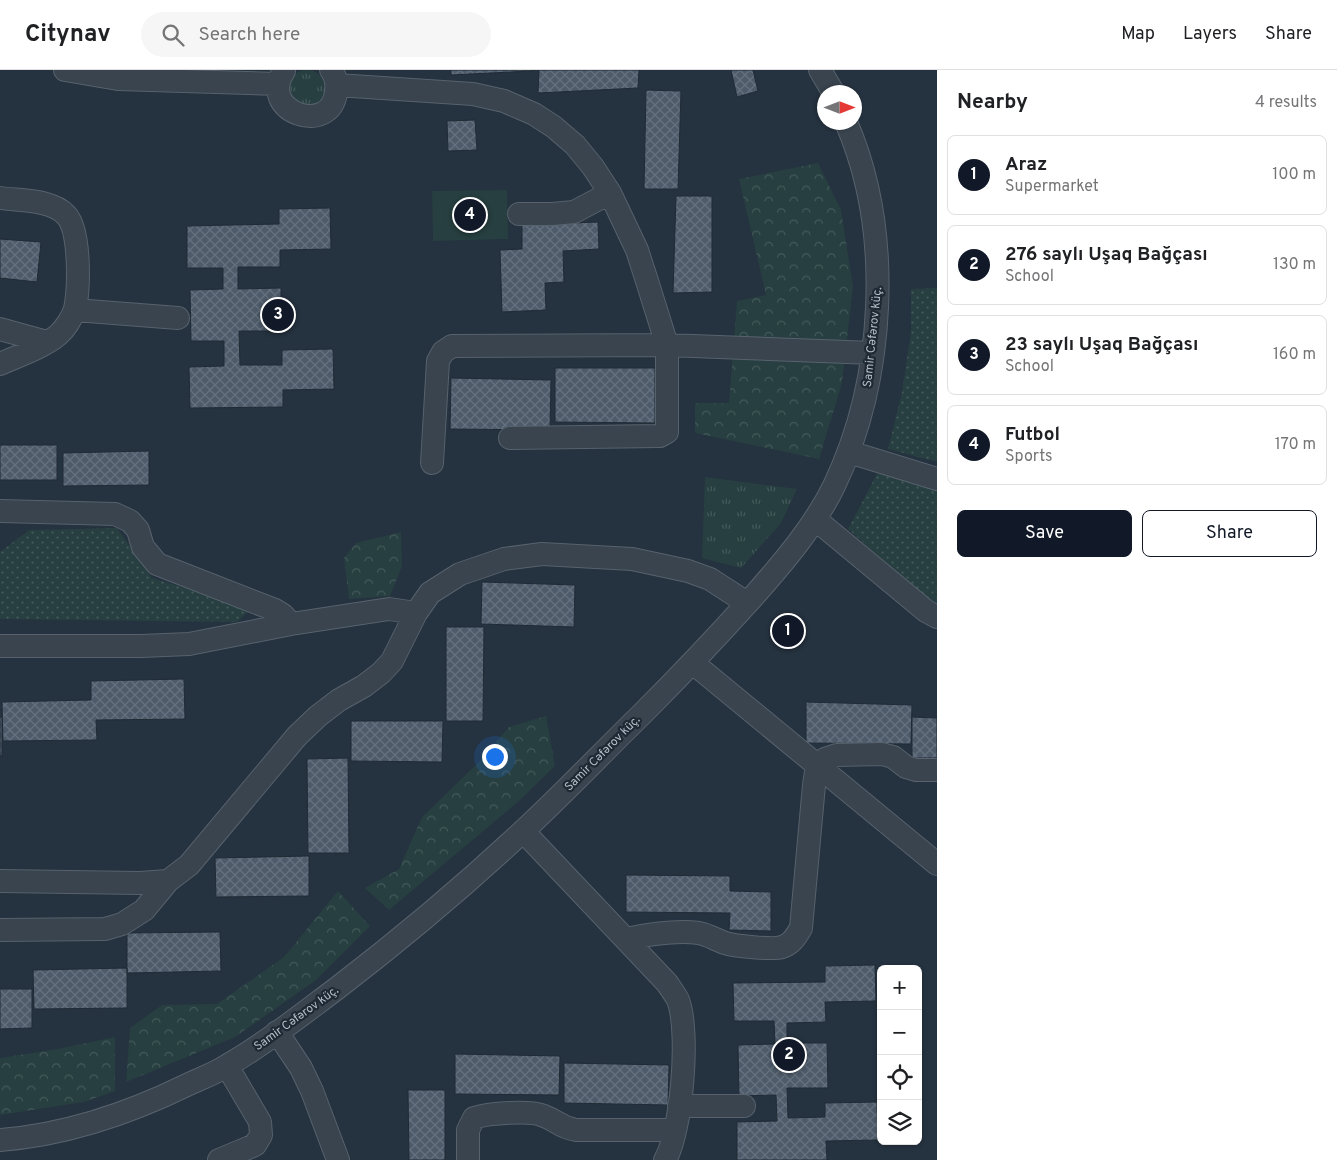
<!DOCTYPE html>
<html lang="en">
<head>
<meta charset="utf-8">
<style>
	:root { --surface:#fff; --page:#f6f6f6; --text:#202124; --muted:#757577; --line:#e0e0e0; --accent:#111827 }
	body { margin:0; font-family:Overpass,sans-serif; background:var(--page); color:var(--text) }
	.controls { position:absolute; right:15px; bottom:15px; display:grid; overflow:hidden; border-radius:8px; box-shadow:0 1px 4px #0004 }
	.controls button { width:45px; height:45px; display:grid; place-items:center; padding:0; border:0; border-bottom:1px solid var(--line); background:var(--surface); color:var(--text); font:25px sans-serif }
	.compass { position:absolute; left:817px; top:15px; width:45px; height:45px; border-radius:50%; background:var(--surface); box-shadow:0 1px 4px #0004; rotate:90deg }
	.you { position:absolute; left:494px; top:686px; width:18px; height:18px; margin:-12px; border:4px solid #fff; border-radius:50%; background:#1a73e8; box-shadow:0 0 0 8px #1a73e833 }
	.badge { display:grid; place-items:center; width:32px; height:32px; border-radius:50%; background:var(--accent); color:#fff; font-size:16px; font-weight:700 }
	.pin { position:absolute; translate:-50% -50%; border:2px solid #fff; box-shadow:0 1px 5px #0006 }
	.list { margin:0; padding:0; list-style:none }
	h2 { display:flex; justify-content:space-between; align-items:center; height:65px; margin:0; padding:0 20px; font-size:21px }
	h2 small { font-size:16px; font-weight:400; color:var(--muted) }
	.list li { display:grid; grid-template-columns:32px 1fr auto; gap:15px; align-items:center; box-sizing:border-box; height:80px; margin:0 10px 10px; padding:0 10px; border:1px solid var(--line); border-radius:8px }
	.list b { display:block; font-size:19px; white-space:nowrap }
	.list p { margin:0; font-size:16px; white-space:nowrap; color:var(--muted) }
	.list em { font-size:16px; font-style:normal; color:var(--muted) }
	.actions { display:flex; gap:10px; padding:15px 20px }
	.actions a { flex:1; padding:11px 0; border:1px solid var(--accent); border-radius:8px; text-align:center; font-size:18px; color:var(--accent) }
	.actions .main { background:var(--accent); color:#fff }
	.icon { flex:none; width:28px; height:28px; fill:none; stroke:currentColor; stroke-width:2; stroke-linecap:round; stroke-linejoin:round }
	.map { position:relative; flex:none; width:937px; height:1090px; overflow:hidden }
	header { display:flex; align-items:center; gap:30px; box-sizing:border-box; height:70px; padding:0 25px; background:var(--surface); border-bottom:1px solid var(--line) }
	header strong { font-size:24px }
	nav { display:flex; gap:28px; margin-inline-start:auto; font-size:18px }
	.search { width:350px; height:45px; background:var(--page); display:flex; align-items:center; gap:12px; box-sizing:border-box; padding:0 18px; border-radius:28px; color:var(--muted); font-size:19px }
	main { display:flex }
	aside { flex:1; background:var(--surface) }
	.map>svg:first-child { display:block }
	.grass { fill:url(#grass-tufts) }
	.forest { fill:url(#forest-crowns) }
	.park { fill:url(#park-dots) }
	.garden { fill:#273f40 }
	.building { fill:url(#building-cross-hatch); stroke:#202b36 }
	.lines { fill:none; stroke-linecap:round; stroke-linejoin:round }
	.minor-casing { stroke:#57626d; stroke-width:24 }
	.minor { stroke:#39444f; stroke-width:22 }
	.labels { text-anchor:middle; stroke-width:4.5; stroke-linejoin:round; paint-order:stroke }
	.street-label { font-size:12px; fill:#b6bfca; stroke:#1e2934 }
</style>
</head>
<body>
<header>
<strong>Citynav</strong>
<div class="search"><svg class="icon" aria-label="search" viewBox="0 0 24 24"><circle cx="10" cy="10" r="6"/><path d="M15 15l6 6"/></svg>Search here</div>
<nav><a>Map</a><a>Layers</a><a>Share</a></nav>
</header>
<main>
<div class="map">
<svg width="937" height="1090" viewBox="0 0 937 1090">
	<defs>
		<pattern id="grass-tufts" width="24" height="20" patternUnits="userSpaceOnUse" patternTransform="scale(1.25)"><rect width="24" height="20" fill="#273f40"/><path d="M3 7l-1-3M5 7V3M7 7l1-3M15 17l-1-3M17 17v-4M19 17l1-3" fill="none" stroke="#44595a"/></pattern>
		<pattern id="forest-crowns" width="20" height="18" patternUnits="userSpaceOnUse" patternTransform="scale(1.25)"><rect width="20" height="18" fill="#273f40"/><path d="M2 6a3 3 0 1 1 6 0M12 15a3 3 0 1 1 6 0" fill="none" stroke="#44595a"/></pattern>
		<pattern id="park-dots" width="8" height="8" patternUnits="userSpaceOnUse" patternTransform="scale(1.25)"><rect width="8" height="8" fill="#273f40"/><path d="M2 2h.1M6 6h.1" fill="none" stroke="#44595a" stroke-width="1.8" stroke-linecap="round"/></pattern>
		<pattern id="building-cross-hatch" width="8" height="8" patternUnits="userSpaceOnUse" patternTransform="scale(1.25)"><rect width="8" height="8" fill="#4e5b6a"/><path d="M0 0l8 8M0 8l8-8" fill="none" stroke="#65717e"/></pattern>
	</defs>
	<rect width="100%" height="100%" fill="#25323f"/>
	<path class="grass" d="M289 18a18 18 0 1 1 36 0a18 18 0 1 1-36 0Z
		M705,407L797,419L781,453L741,498L702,488Z"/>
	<path class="forest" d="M818,93L841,140L853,216L842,313L819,389L695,363V333H729L737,231L766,225L739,109Z
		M401,462L402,496L390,526L349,529L344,488L356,473Z
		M546,646L555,696L520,730L389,840L365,818L399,799L422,747L480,691L509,657Z
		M338,821L370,856L316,910L235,967L126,1012L130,958L162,935L217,934L284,887Z
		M115,967V1021L84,1032L0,1045V988L58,979Z"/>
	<path class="park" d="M937,218V392L888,379L902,322L911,262V219Z
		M878,402L937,420V533L922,525L848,459Z
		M117,458L152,508L252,538L237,552L0,549V482L29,460Z"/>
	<path class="garden" d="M507,120L508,169L433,171L432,121Z"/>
	<path class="building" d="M451,0H531V1L451,5Z
		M539,0H639L638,18L538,23Z
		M731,0H753L758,21L737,27Z
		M646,20L681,21L678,119H644Z
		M475,50L477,80L448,81L447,51Z
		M676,126H712V222L673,223Z
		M330,138L331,179L280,180V197H238V219L281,218V261H239L240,295H282V280L333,279L334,319L283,320V337L190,338L189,297L224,296V271H191L190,220L223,219V198H187V156L279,154V139Z
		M598,152L599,179L563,181L564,212L545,213L546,240L502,242L500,180L522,179V155Z
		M0,169L41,172L37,212L0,208Z
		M555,298H655V353L555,352Z
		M451,308L551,310L550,360L450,359Z
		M0,375H57V410H0Z
		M149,381V415L63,416V383Z
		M482,512L575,515L574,557L481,554Z
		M446,557H484L483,651H446Z
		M184,609L185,649L96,650L97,670L3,671L2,632L91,630V611Z
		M806,632L912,635L911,674L806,673Z
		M0,647H2V686H0Z
		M912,647L937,648V688H912Z
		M351,651H443L442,692L351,691Z
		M348,688L349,783H308L307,689Z
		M309,786V826L216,827L215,788Z
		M626,805L730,806V821L771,822V861L729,860L730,843L626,842Z
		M220,862L221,901L127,903V863Z
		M875,895L876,931L825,932L826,952L787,953V973H827L828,1018H787L788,1048L825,1047V1033L877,1032L878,1070L826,1071L827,1090H737V1052L777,1051L776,1025L739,1026L738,975L775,974L774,951H734L733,913L825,912V896Z
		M127,898V938L34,939L33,900Z
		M0,919H32V958L0,959Z
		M455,984L560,986L559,1025L455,1024Z
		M564,993L669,995L668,1035L564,1033Z
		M408,1020H445V1090H409Z"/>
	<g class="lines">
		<g class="minor-casing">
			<path id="minor" d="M65,0L118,9L278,14
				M820,0L833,22
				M284,1C257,42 331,67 336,22C337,14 336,6 331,0
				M337,15L473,24L504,31L534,44L554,57L575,75L593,97L610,123L637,180L647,211L667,275V362L660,366L510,368
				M0,128C20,131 51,129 66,145C81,161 79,219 75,239C72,248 65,259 58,265C44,277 18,286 0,294
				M519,144H552L574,142L610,123
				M75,240L178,248
				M0,259L47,272
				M849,382L937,409
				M432,393L438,291L443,282L452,276L667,275L873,283
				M0,441L115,444L130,451L138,460L143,477L157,494L275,540L283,545L291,554
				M815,449L926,541L937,547
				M0,576H141L189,574L291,554L389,539L416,543
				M693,593L937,794
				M523,761L667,913C671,919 675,924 678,930C690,961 682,1061 665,1090
				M0,811L140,813L168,811L189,795L297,666L318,646L339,630L364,616L381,603L392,591L416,543L430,523L460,504L504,489L542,484L632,489L688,501L710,509L747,533
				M0,860L105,859L122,854L144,840L168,811
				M626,869C650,864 675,860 699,863C709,865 716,870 725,873C734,876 773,880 782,877C792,874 796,866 801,858L814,715L817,695L825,689L837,685L882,684L893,687L906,697L916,700H937
				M277,962L301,998L312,1021L338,1090
				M679,1036H744
				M0,1070C65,1065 130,1043 189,1014C202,1008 216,1003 228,995C266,973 301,945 336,919C400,870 462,818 521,763C562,725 601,684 641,645C679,607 716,568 752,528C782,494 814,457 834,416C885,309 894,163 846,52
				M219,1090L255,1075L261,1065L260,1052L227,996
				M468,1090V1060L474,1048C488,1043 531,1040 544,1046C558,1051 559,1057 576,1060H674"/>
		</g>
		<use href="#minor" class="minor"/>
	</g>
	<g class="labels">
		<g class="street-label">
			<text transform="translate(872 267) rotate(-84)" y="4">Samir Cəfərov küç.</text>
			<text transform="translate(602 683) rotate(-45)" y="4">Samir Cəfərov küç.</text>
			<text transform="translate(296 948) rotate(-36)" y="4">Samir Cəfərov küç.</text>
		</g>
	</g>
</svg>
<div class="controls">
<button>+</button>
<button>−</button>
<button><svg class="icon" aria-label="locate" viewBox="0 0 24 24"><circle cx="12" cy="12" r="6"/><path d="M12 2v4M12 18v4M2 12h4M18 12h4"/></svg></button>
<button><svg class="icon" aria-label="layers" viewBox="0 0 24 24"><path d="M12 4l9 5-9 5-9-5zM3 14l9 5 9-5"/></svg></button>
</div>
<svg class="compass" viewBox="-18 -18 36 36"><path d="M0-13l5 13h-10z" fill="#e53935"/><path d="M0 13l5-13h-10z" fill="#757577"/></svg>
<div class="you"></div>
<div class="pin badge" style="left:788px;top:561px">1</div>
<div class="pin badge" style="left:789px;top:985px">2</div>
<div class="pin badge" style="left:278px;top:245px">3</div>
<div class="pin badge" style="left:470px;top:145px">4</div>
</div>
<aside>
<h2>Nearby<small>4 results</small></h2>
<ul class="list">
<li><span class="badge">1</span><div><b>Araz</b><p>Supermarket</p></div><em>100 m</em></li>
<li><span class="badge">2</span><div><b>276 saylı Uşaq Bağçası</b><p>School</p></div><em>130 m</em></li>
<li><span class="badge">3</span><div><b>23 saylı Uşaq Bağçası</b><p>School</p></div><em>160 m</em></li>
<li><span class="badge">4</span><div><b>Futbol</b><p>Sports</p></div><em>170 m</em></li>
</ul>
<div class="actions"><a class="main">Save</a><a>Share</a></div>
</aside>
</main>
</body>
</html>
